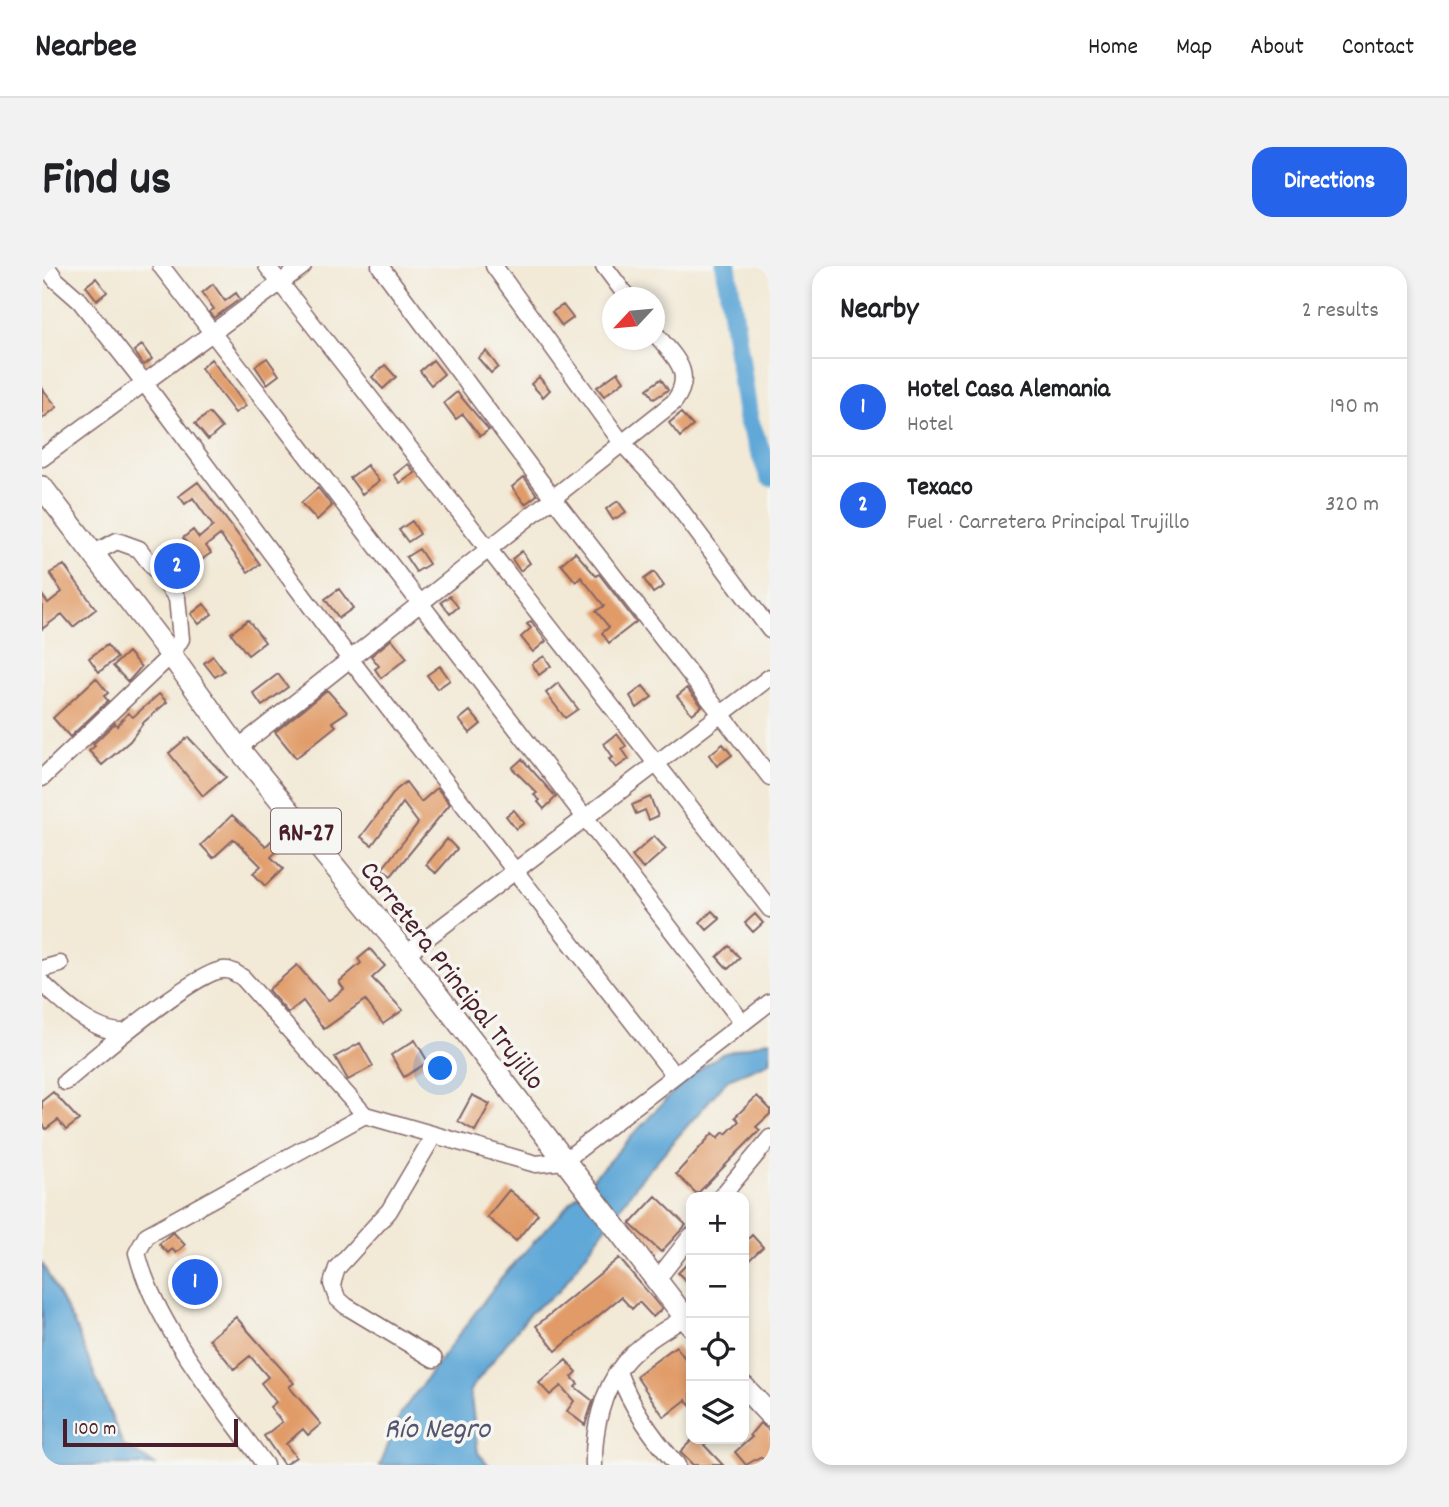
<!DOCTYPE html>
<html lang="en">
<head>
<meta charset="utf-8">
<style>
	:root { --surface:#fff; --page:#f2f2f2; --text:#202124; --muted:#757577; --line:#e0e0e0; --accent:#2563eb }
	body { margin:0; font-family:Dekko,sans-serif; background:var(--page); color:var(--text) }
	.controls { position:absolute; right:21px; bottom:21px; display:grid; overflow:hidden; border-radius:14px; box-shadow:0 4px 10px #0003 }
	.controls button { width:63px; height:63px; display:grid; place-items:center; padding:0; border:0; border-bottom:2px solid var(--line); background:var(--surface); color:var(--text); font:35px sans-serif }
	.compass { position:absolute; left:560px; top:21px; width:63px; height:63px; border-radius:50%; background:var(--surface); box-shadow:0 4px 10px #0003; rotate:244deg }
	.scale { position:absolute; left:21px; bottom:18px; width:175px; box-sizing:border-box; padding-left:7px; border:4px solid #4a1f2b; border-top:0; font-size:19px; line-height:24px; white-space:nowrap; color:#4a1f2b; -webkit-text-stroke:5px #f6f6f2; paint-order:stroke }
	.you { position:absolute; left:399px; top:803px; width:24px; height:24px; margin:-18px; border:5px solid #fff; border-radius:50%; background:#1a73e8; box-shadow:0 0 0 10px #1a73e833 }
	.badge { display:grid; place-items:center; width:46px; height:46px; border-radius:50%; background:var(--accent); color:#fff; font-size:23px; font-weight:700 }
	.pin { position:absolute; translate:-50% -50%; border:4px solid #fff; box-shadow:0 2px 7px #0006 }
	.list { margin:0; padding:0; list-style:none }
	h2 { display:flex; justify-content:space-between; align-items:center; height:91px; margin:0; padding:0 28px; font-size:30px }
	h2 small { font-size:23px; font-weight:400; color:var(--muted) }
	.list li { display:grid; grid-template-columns:46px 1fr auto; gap:21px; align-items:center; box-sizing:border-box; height:98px; padding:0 28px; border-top:2px solid var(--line) }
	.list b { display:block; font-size:26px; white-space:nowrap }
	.list p { margin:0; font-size:23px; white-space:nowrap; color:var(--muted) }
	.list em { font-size:23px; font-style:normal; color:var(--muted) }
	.icon { flex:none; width:38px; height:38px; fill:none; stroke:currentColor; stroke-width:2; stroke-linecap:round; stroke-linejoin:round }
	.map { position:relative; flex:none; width:728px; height:1199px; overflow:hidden; border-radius:21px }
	header { display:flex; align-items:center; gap:42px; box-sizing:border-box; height:98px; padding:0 35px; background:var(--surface); border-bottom:2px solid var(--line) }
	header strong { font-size:33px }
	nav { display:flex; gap:38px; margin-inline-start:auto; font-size:24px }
	.intro { display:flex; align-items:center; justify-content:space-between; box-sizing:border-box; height:168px; padding:0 42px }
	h1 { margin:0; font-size:49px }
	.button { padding:18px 32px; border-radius:21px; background:var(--accent); color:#fff; font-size:24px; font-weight:700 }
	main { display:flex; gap:42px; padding:0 42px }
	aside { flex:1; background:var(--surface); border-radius:21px; box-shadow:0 4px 10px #0003 }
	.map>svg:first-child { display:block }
	.water { fill:#60a8d7; stroke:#556481; stroke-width:2 }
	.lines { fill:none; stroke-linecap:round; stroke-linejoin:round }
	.river { stroke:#60a8d7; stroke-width:21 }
	.building { fill:#e19b67 }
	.minor-casing { stroke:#856667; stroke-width:19 }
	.major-casing { stroke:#856667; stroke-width:24 }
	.minor { stroke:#fff; stroke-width:16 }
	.major { stroke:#fff; stroke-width:21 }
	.labels { text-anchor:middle; stroke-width:7; stroke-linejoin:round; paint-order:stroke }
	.shield { fill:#f6f6f2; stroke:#7e6067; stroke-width:2 }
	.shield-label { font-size:26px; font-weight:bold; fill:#4a1f2b }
	.street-label { font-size:28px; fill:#4a1f2b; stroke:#f6f6f2 }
	.water-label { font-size:30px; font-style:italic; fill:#535670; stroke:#f6f6f2 }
</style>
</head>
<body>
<header>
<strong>Nearbee</strong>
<nav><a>Home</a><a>Map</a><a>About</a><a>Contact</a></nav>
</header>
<div class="intro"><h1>Find us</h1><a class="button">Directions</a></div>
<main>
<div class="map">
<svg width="728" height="1199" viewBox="0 0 728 1199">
	<rect width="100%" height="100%" fill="#f6f6f2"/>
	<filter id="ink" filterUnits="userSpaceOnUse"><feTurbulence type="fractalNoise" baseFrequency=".0143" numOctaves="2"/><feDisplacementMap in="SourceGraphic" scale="14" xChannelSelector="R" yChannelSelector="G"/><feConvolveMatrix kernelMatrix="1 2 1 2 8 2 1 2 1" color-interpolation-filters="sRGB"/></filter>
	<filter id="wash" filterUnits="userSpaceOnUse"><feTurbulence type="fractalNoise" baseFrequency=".00686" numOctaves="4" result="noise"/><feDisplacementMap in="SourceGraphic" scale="28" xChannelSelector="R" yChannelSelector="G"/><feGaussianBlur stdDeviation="1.57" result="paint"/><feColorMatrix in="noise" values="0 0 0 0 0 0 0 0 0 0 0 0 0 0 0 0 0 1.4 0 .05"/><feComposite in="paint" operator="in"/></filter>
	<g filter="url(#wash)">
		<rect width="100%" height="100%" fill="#f2e9d6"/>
		<path class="water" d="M728,774V796L686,813L598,914L517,1025L488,1047L428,1124L436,1187L447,1199H338L359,1147L459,1012L515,951L643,813L680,788Z
			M0,997L33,1060L81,1179L113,1199H0Z"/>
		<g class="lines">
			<path class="river" d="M684,0L706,153L728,210"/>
		</g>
		<g id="blocks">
			<path class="building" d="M54,12L65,26L55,34L44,20Z
				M171,18L183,35L194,27L198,33L172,52L167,46L172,43L160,27Z
				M521,39L531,52L520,60L510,46Z
				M100,79L110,93L102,99L92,85Z
				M444,85L456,101L449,107L436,92Z
				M225,92L237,109L225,118L213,100Z
				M169,93L204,140L193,147L159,102Z
				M391,94L402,108L389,119L378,105Z
				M343,99L354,111L341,123L330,111Z
				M576,106L582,115L562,130L555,121Z
				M497,111L508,124L501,131L489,118Z
				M619,113L626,124L612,133L605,123Z
				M0,122L15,141L0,153Z
				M415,126L447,164L438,170L421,148L414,153L402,137Z
				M167,147L180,162L166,174L153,158Z
				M639,147L651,160L638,171L627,157Z
				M366,198L373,207L358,217L352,209Z
				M325,199L337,215L320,228L308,212Z
				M482,211L495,229L483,238L470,221Z
				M156,216L218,298L206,306L178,269L164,280L169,287L133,312L121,297L145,277L141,272L151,264L157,272L171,260L151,232L143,238L137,230Z
				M276,222L290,240L275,254L259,237Z
				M576,235L584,246L571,254L564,243Z
				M370,255L378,268L366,276L357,264Z
				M377,283L387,298L374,306L364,291Z
				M480,285L488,297L478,305L470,293Z
				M533,286L554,310L557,308L594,356L567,377L560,367L567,361L554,345L562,340L539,311L534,316L519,298Z
				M22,299L54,343L31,361L20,348L0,363V329L6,337L20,326L8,307Z
				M612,306L622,320L611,327L602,313Z
				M297,323L311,342L297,352L283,333Z
				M408,330L416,341L408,348L399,336Z
				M162,338L170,348L157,358L149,348Z
				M206,354L223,376L206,389L189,367Z
				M489,355L504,375L491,386L479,371L489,362L485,358Z
				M350,373L365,392L339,412L333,403L337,400L329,390Z
				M65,379L75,392L57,406L47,392Z
				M86,386L99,401L86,416L71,400Z
				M171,390L182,405L173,411L162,397Z
				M502,390L509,400L497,409L490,398Z
				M398,400L408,414L395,423L385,409Z
				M236,408L246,421L220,440L211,427Z
				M54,412L66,427L62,430L66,435L28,471L11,452Z
				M516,417L536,443L523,452L504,427Z
				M601,420L610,431L595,442L588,430Z
				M645,422L660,440L650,448L635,430Z
				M285,424L305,446L290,456L294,460L254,492L233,466Z
				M117,428L125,436L102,456L88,475L60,499L47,485L53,480L51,478L73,457L75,460L86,447L91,451Z
				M428,445L439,458L428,467L417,454Z
				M575,468L584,480L580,483L587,493L574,502L567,493L571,491L562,478Z
				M146,471L184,511L161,530L127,487Z
				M681,478L690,489L675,500L667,489Z
				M480,493L514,531L502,543L496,536L498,534L492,529L495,527L470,502Z
				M364,516L379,536L395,522L408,538L349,610L340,603L376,557L361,537L330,579L319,571L354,524Z
				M608,531L616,550L607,554L603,544L594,548L590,539Z
				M472,544L482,557L474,563L464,550Z
				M190,549L224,580L232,572L240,580L229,591L241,603L223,620L211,607L219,600L192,573L171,592L159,579Z
				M612,570L624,583L601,603L590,590Z
				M405,573L415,583L394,607L384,599Z
				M670,645L678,653L665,664L658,656Z
				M713,648L721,657L711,666L703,657Z
				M687,680L698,692L686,703L675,691Z
				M328,683L343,700L330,712L361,744L341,758L323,734L282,763L261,735L246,747L226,724L255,699L286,735L302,723L297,716L319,697L316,693Z
				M373,774L386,796L362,811L349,789Z
				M318,777L331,800L306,814L293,791Z
				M11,826L37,854L24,864L16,854L4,863L0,857V835Z
				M430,829L448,838L433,865L416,855Z
				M715,830L728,843V848L714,861L718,864L655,928L634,908L671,867L676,872L682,866L684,868L697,855L693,851Z
				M467,924L496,948L474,975L445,951Z
				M614,930L644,959L619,986L588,958Z
				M131,966L143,979L134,987L130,983L126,987L117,978Z
				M710,969L721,981L702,999V977Z
				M577,992L620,1043L611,1051L597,1036L590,1043L579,1031L514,1085L494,1060Z
				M649,994V1020L636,1007Z
				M194,1051L252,1117L247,1121L279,1158L266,1169L261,1163L244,1178L254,1191L242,1199L222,1170L240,1156L228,1141L234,1136L219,1117L226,1111L208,1090L192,1103L167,1073Z
				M634,1080L649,1101V1141L644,1134L622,1151L594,1110Z
				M524,1094L535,1106L530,1111L536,1118L533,1121L551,1135L543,1159L525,1145L532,1135L519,1120L508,1129L497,1117Z
				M718,1157L728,1165V1199L718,1191L704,1199L693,1186L710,1171L708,1169Z
				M651,1173H668L662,1179L681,1199H651L638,1186Z"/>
		</g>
	</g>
	<g filter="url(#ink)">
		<use href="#blocks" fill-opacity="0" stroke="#856667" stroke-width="2"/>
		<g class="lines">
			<g class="minor-casing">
				<path id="minor" d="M4,0L14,14L38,35L101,115L308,393L632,809
					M119,0L701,757
					M225,0L728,643
					M338,0L511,232L728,511
					M452,0L580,177L627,228L728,364
					M562,0L586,32
					M0,192L261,0
					M196,482L632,136C654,106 631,90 612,66
					M0,512L129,389L139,373L135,332L97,283L75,275L52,287
					M364,688L728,411
					M0,703L18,698
					M0,717C21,737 53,768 84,766
					M23,816C49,794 154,705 181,704C189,703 195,708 201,712L323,849
					M679,931L728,872
					M614,1015L649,970
					M392,1093L304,1040L295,1032L290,1018L295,1002L347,945L392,869
					M576,1106C589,1140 611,1172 635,1199
					M223,1199C180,1139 113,1059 95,987L105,969L323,849L494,898L522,895L728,736
					M552,1199C551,1165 560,1124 582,1097C597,1078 623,1064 643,1051"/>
			</g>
			<g class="major-casing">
				<path id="major" d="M0,221L129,389L196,482L364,688L649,1059
					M702,1121L728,1149"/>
			</g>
			<use href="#minor" class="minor"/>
			<use href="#major" class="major"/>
		</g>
	</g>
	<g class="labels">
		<rect class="shield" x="229" y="542.5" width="70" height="45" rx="5"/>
		<g class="shield-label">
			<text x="264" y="574">RN-27</text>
		</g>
		<g class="street-label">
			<text transform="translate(412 708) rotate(52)" y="10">Carretera Principal Trujillo</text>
		</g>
		<g class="water-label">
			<text x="395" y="1171">Río Negro</text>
		</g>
	</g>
</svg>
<div class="controls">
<button>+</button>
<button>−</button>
<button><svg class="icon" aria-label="locate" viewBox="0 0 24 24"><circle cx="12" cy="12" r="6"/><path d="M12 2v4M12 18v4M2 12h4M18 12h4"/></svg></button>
<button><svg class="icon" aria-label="layers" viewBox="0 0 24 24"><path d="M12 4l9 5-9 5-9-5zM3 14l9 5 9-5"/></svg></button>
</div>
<svg class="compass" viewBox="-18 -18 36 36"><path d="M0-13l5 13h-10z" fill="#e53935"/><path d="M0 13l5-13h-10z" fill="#757577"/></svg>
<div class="scale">100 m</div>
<div class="you"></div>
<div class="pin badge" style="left:153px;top:1016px">1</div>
<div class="pin badge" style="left:135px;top:300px">2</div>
</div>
<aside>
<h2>Nearby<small>2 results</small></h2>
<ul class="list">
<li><span class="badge">1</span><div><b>Hotel Casa Alemania</b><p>Hotel</p></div><em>190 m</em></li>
<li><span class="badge">2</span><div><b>Texaco</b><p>Fuel · Carretera Principal Trujillo</p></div><em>320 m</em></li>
</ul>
</aside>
</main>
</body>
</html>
